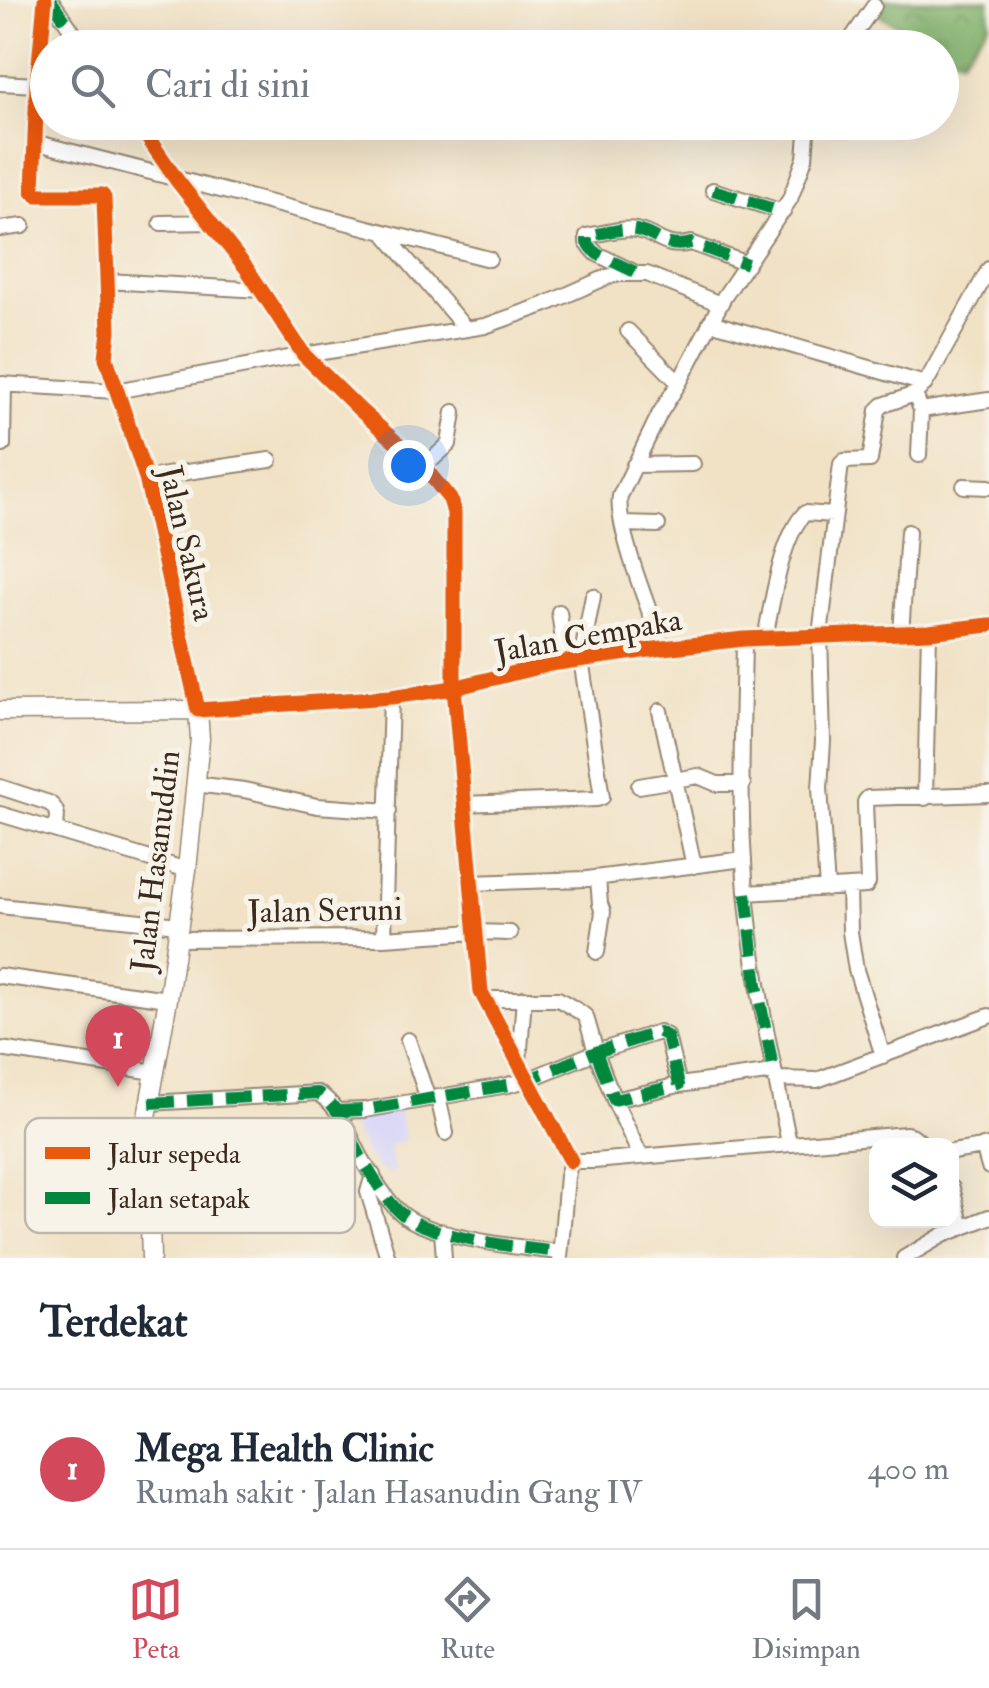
<!DOCTYPE html>
<html lang="id">
<head>
<meta charset="utf-8">
<style>
	:root { --surface:#fff; --page:#f2f2f3; --text:#1f2937; --muted:#747a83; --line:#e0e1e3; --accent:#d1495b }
	body { margin:0; font-family:"IM FELL Double Pica",serif; background:var(--page); color:var(--text) }
	.controls { position:absolute; right:30px; bottom:30px; display:grid; overflow:hidden; border-radius:20px; box-shadow:0 10px 40px #0002 }
	.controls button { width:90px; height:90px; display:grid; place-items:center; padding:0; border:0; border-bottom:2px solid var(--line); background:var(--surface); color:var(--text); font:50px sans-serif }
	.you { position:absolute; left:408px; top:465px; width:35px; height:35px; margin:-25px; border:8px solid #fff; border-radius:50%; background:#1a73e8; box-shadow:0 0 0 15px #1a73e833 }
	.badge { display:grid; place-items:center; width:65px; height:65px; border-radius:50%; background:var(--accent); color:#fff; font-size:32px; font-weight:700 }
	.pin { position:absolute; translate:-50% -82px; filter:drop-shadow(0 2px 5px #0008) }
	.pin::after { content:''; position:absolute; top:52px; width:35px; height:30px; background:inherit; clip-path:polygon(0 0,100% 0,50% 100%) }
	.list { margin:0; padding:0; list-style:none }
	h2 { display:flex; justify-content:space-between; align-items:center; height:130px; margin:0; padding:0 40px; font-size:42px }
	h2 small { font-size:32px; font-weight:400; color:var(--muted) }
	.list li { display:grid; grid-template-columns:65px 1fr auto; gap:30px; align-items:center; box-sizing:border-box; height:160px; padding:0 40px; border-top:2px solid var(--line) }
	.list b { display:block; font-size:38px; white-space:nowrap }
	.list p { margin:0; font-size:32px; white-space:nowrap; color:var(--muted) }
	.list em { font-size:32px; font-style:normal; color:var(--muted) }
	.icon { flex:none; width:55px; height:55px; fill:none; stroke:currentColor; stroke-width:2; stroke-linecap:round; stroke-linejoin:round }
	.map { position:relative; flex:none; width:989px; height:1258px; overflow:hidden }
	.search { position:absolute; background:var(--surface); box-shadow:0 10px 40px #0002; left:30px; right:30px; top:30px; height:110px; display:flex; align-items:center; gap:25px; box-sizing:border-box; padding:0 35px; border-radius:55px; color:var(--muted); font-size:38px }
	.sheet { height:290px; background:var(--surface) }
	nav { display:flex; justify-content:space-around; align-items:center; box-sizing:border-box; height:140px; border-top:2px solid var(--line); background:var(--surface); font-size:28px; color:var(--muted) }
	nav a { display:grid; justify-items:center; gap:5px }
	nav .on { color:var(--accent) }
	.map>svg:first-child { display:block }
	.built { fill:#d8d7f8 }
	.forest { fill:url(#forest-crowns); stroke:#5c6c44; stroke-width:2.5 }
	.lines { fill:none; stroke-linecap:round; stroke-linejoin:round }
	.minor-casing { stroke:#968672; stroke-width:18 }
	.major-casing { stroke:#968672; stroke-width:21 }
	.minor { stroke:#fff; stroke-width:14 }
	.major { stroke:#fff; stroke-width:18 }
	.quiet { stroke:#00873e; stroke-width:12; stroke-dasharray:25 12; stroke-linecap:butt }
	.cycleway-casing { stroke:#f7f3e8; stroke-width:21 }
	.cycleway { stroke:#e8590c; stroke-width:15 }
	.labels { text-anchor:middle; stroke-width:10; stroke-linejoin:round; paint-order:stroke }
	.street-label { font-size:32px; fill:#3b2a1e; stroke:#f7f3e8 }
	.key { fill:#f7f3e8; stroke:#bfb7ab; stroke-width:2.5 }
	.key-label { font-size:28px; fill:#3b2a1e }
</style>
</head>
<body>
<div class="map">
<svg width="989" height="1258" viewBox="0 0 989 1258">
	<defs>
		<pattern id="forest-crowns" width="20" height="18" patternUnits="userSpaceOnUse" patternTransform="scale(2.5)"><rect width="20" height="18" fill="#7eaf69"/><path d="M2 6a3 3 0 1 1 6 0M12 15a3 3 0 1 1 6 0" fill="none" stroke="#688f56"/></pattern>
	</defs>
	<rect width="100%" height="100%" fill="#f7f3e8"/>
	<filter id="ink" filterUnits="userSpaceOnUse"><feTurbulence type="fractalNoise" baseFrequency=".01" numOctaves="2"/><feDisplacementMap in="SourceGraphic" scale="20" xChannelSelector="R" yChannelSelector="G"/><feConvolveMatrix kernelMatrix="1 2 1 2 8 2 1 2 1" color-interpolation-filters="sRGB"/></filter>
	<filter id="wash" filterUnits="userSpaceOnUse"><feTurbulence type="fractalNoise" baseFrequency=".0048" numOctaves="4" result="noise"/><feDisplacementMap in="SourceGraphic" scale="40" xChannelSelector="R" yChannelSelector="G"/><feGaussianBlur stdDeviation="2.25" result="paint"/><feColorMatrix in="noise" values="0 0 0 0 0 0 0 0 0 0 0 0 0 0 0 0 0 1.4 0 .05"/><feComposite in="paint" operator="in"/></filter>
	<g filter="url(#wash)">
		<rect width="100%" height="100%" fill="#f1e2c6"/>
		<path class="built" d="M397,1106L405,1141L388,1146L395,1173L385,1172L379,1170L366,1153L345,1114Z"/>
		<path class="forest" d="M879,0H989V23L961,60L874,12Z"/>
	</g>
	<g filter="url(#ink)">
		<g class="lines">
			<g class="minor-casing">
				<path id="minor" d="M45,0L37,85L33,191L37,195H102L104,198L109,331L106,358L146,478L198,710L391,697L454,688L550,664L663,648L744,639L929,632L989,625
					M51,0L84,48
					M845,48L874,6
					M0,83L37,85
					M137,122L176,179L247,269L304,355L360,410L424,467L450,499L454,513V688L481,992L571,1161
					M34,142L489,259
					M713,190L783,212
					M161,223L211,222
					M0,229L23,226
					M385,234L465,328
					M634,272L597,254L587,243V236C600,234 625,227 636,230C658,234 663,250 691,243L747,264
					M107,281L261,290
					M710,322L925,384
					M628,331L679,383
					M0,384L116,391L304,355L485,326L544,305L607,277L619,274H647L720,304
					M920,389L928,379L989,269
					M3,445L4,384
					M919,455L921,410
					M634,465L693,464
					M424,467L449,444L454,412
					M146,478L270,460
					M964,486L989,487
					M623,524L658,525
					M559,612L566,662
					M901,634L908,532
					M765,638C772,605 781,537 805,513L834,515
					M744,639C743,713 739,788 744,862C749,957 770,1050 789,1143
					M663,648C651,615 615,526 620,496L660,413L679,383L724,297L790,199L805,158L808,122
					M660,711L694,866
					M195,784L244,790L317,806L389,811
					M639,786L698,776L717,784H743
					M0,787L49,803C60,811 57,819 55,830
					M925,798L929,632
					M463,804L597,799L602,797L581,659L593,596
					M0,814L187,870
					M471,883L587,879L744,859
					M849,888L850,932L856,970L883,1056
					M827,889L820,788L823,741L820,635L841,464L844,461L870,460L878,410L883,405L915,394L921,410L989,400
					M746,893L866,886L868,883L865,802L868,798L989,794
					M0,906L178,925
					M384,938L391,697
					M176,939L384,938L475,932L510,933
					M597,952L603,912L600,904L598,878
					M0,976L168,999
					M408,1040L428,1099
					M0,1049L155,1072
					M519,1062L524,998
					M776,1079L817,1080L989,1016
					M679,1085L774,1072
					M438,1097L446,1133
					M614,1100L641,1157
					M150,1103L318,1093C340,1106 349,1135 361,1157C370,1173 387,1202 402,1214C431,1238 521,1248 560,1252
					M337,1111L365,1110L508,1085L527,1080L596,1052L659,1032L667,1036L679,1085L614,1100L596,1052L586,1017L580,1012L558,999H483
					M983,1146L989,1167
					M952,1152L989,1146
					M571,1161H594L906,1134L913,1136L925,1146
					M373,1175L368,1192L388,1258
					M952,1188L962,1228
					M442,1231L444,1258
					M560,1258L567,1176L571,1161
					M904,1258L943,1235L989,1217"/>
			</g>
			<g class="major-casing">
				<path id="major" d="M0,711L198,710L200,739L187,870L168,999L147,1117L151,1258"/>
			</g>
			<use href="#minor" class="minor"/>
			<use href="#major" class="major"/>
			<path class="quiet" d="M51,0L84,48
				M713,190L783,212
				M635,272L597,254L587,243V236C600,234 625,227 636,230C658,234 663,250 691,243L747,264
				M746,893L757,985L774,1072
				M150,1103L318,1093C340,1106 349,1135 361,1157C370,1173 387,1202 402,1214C431,1238 521,1248 560,1252
				M337,1111L365,1110L508,1085L527,1080L596,1052L659,1032L667,1036L679,1085L614,1100L596,1052"/>
			<g class="cycleway-casing">
				<path id="cycleway" d="M45,0L37,85L33,191L37,195H102L104,198L109,331L106,358L146,478L198,710L391,697L454,688L550,664L663,648L744,639L929,632L989,625
					M137,122L176,179L247,269L304,355L360,410L424,467L450,499L454,513V688L481,992L571,1161"/>
			</g>
			<use href="#cycleway" class="cycleway"/>
		</g>
	</g>
	<g class="labels">
		<g class="street-label">
			<text transform="translate(188 543) rotate(77)" y="11">Jalan Sakura</text>
			<text transform="translate(588 635) rotate(-10)" y="11">Jalan Cempaka</text>
			<text transform="translate(155 861) rotate(-83)" y="11">Jalan Hasanuddin</text>
			<text transform="translate(325 910) rotate(-1)" y="11">Jalan Seruni</text>
		</g>
	</g>
	<rect x="25" y="1118" width="330" height="115" rx="15" class="key"/>
	<rect x="45" y="1147" width="45" height="12" fill="#e8590c"/>
	<rect x="45" y="1192" width="45" height="12" fill="#00873e"/>
	<g class="key-label">
		<text x="108" y="1163">Jalur sepeda</text>
		<text x="108" y="1208">Jalan setapak</text>
	</g>
</svg>
<div class="controls">
<button><svg class="icon" aria-label="layers" viewBox="0 0 24 24"><path d="M12 4l9 5-9 5-9-5zM3 14l9 5 9-5"/></svg></button>
</div>
<div class="you"></div>
<div class="pin badge" style="left:118px;top:1087px">1</div>
<div class="search"><svg class="icon" aria-label="search" viewBox="0 0 24 24"><circle cx="10" cy="10" r="6"/><path d="M15 15l6 6"/></svg>Cari di sini</div>
</div>
<section class="sheet">
<h2>Terdekat<small></small></h2>
<ul class="list">
<li><span class="badge">1</span><div><b>Mega Health Clinic</b><p>Rumah sakit · Jalan Hasanudin Gang IV</p></div><em>400 m</em></li>
</ul>
</section>
<nav>
<a class="on"><svg class="icon" aria-label="map" viewBox="0 0 24 24"><path d="M3 6l6-2 6 2 6-2v14l-6 2-6-2-6 2zM9 4v14M15 6v14"/></svg>Peta</a>
<a><svg class="icon" aria-label="directions" viewBox="0 0 24 24"><path d="M12 3l9 9-9 9-9-9zM9 14v-3h6M13 9l2 2-2 2"/></svg>Rute</a>
<a><svg class="icon" aria-label="saved" viewBox="0 0 24 24"><path d="M7 4h10v16l-5-4-5 4z"/></svg>Disimpan</a>
</nav>
</body>
</html>
